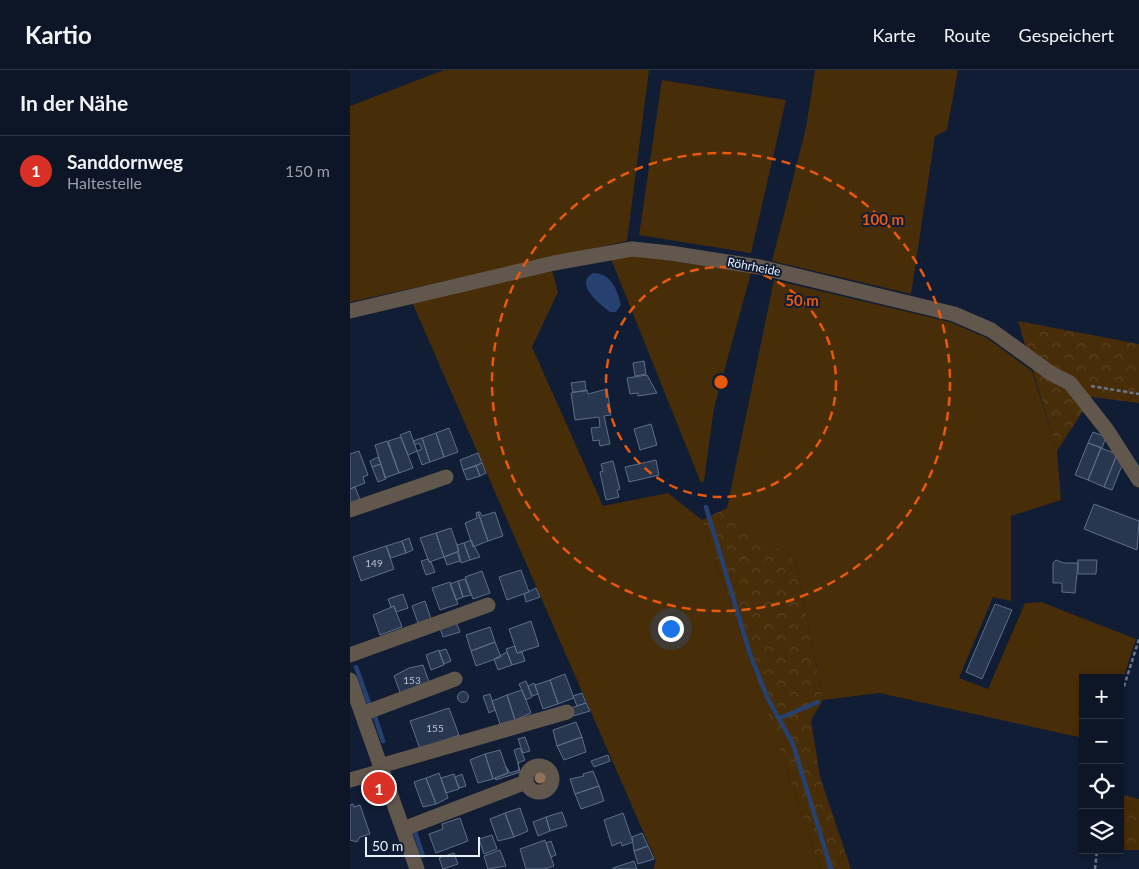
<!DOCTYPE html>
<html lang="de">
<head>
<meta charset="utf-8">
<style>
	:root { --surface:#0c1627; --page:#1a2333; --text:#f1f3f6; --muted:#9a9fa7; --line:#2c3544; --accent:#d93025 }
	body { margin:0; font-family:Lato,sans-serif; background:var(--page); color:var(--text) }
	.controls { position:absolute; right:15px; bottom:15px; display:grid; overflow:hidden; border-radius:0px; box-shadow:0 2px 8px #0003 }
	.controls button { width:45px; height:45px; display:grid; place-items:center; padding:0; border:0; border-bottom:1px solid var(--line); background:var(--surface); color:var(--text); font:25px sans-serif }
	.scale { position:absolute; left:15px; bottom:12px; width:115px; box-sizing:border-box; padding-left:5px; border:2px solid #e8f0fd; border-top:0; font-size:14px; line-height:18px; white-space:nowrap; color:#e8f0fd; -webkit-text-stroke:4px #101d34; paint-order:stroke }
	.you { position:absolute; left:320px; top:558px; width:18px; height:18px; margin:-12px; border:4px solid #fff; border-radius:50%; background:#1a73e8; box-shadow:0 0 0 8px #1a73e833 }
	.badge { display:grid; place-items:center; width:32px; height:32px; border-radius:50%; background:var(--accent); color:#fff; font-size:16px; font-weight:700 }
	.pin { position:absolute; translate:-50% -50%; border:2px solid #fff; box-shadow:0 1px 5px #0006 }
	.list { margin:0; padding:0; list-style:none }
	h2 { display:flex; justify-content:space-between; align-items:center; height:65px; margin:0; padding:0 20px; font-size:21px }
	h2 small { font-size:16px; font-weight:400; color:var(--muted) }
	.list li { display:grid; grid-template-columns:32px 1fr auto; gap:15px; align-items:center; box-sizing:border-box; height:70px; padding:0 20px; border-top:1px solid var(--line) }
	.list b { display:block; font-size:19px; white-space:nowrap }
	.list p { margin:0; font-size:16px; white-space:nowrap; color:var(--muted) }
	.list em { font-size:16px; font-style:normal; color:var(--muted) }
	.icon { flex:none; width:28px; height:28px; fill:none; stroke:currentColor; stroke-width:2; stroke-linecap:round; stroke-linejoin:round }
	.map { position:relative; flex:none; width:789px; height:799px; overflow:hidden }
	header { display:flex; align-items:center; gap:30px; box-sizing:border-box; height:70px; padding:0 25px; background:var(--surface); border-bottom:1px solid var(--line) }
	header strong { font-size:24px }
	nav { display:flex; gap:28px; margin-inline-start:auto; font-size:18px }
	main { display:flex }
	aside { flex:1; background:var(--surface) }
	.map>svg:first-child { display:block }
	.green { fill:#482d09 }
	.forest { fill:url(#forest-crowns) }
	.water { fill:#26416f }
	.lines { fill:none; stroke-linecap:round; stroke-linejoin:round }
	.stream { stroke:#26416f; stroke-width:4.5 }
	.building { fill:#28374f; stroke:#5d6e8a }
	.path { stroke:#6b7688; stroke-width:2.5; stroke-dasharray:4 2.5; stroke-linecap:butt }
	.minor { stroke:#62574d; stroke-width:15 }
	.tree { fill:#907256 }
	.ring { fill:none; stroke:#e8590c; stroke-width:2.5; stroke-dasharray:9 6 }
	.labels { text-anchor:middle; stroke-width:4; stroke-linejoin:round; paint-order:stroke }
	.number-label { font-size:10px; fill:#b8c2d2 }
	.street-label { font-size:12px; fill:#e8f0fd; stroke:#101d34 }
	.centre { fill:#e8590c; stroke:#101d34; stroke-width:2.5 }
	.ring-label { font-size:15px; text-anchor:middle; font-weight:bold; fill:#e8590c; stroke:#101d34; stroke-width:4; stroke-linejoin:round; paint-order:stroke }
</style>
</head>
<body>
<header>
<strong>Kartio</strong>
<nav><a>Karte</a><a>Route</a><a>Gespeichert</a></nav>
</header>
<main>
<aside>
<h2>In der Nähe<small></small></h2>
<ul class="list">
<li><span class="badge">1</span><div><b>Sanddornweg</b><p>Haltestelle</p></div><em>150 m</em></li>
</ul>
</aside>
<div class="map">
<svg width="789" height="799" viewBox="0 0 789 799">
	<defs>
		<pattern id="forest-crowns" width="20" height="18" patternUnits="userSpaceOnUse" patternTransform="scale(1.25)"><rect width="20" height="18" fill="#482d09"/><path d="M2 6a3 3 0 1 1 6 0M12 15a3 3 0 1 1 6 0" fill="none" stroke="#5a4222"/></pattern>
	</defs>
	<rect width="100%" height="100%" fill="#101d34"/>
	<path class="green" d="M94,0H299L277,171L0,232V36Z
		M465,0H608L597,60L585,66L561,224L422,191L456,58Z
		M312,10L436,30L401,183L289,165Z
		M282,185L401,203L364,338L354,411L351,413L261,189Z
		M202,200L208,222L182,277L253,436L318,423L352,450L470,799H303L306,791L62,232Z
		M424,210L600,252L637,268L682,301L707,381L711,430L661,446V531L643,527L609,608L638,619L675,533L691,532L786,569L770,618V608H733V668L529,623L473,630L446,492L377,438Z"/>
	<path class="forest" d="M668,251L789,274V333L742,327L707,381Z
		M377,438L446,492L473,630L461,650L470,707L501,799H470L352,450Z
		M770,724L789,729V780H770Z"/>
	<path class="water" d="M243,203C261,203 267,219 271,235L266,242H260C251,235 223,214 243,203Z"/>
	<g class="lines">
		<path class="stream" d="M356,437L400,584L418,629L443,674L481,799
			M6,597L19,633
			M25,647L33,671
			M430,648L468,632
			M65,762L73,786"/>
	</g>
	<path class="building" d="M294,291L296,304L285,306L283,293Z
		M297,305L307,323L288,326V323L280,324L277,308Z
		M235,311L236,321L223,322L221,313Z
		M257,319L261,345L254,346L260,374L250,376L249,370L243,371L241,358L250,357L249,347L225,350L221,323L237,320L238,324Z
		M301,354L307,375L290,380L284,359Z
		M99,358L108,382L94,387L86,363Z
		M60,361L67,381L58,385L50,365Z
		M743,362L756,367L752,378L738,373Z
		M86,363L94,387L80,392L72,368Z
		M51,367L63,398L49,403L38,371Z
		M72,368L80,392L72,395L67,381L72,379L69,373L65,375L63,371Z
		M37,371L49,403L35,408L25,375Z
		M738,373L751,378L738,410L725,405Z
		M751,378L767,384L754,417L738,410Z
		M9,381L18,405L13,407L15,413L0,419V384Z
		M128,383L132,393L113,400L110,390Z
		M767,384L775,388L762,420L754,417Z
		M28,387L31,394L22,397L20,391Z
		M306,390L309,405L279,412L275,397Z
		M263,391L270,419L267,420L269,427L256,430L250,402L253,401L251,394Z
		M132,393L136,403L130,406L126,396Z
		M31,394L36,409L28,412L22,397Z
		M126,396L130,406L117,410L113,400Z
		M5,417L10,430L0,433V419Z
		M744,434L789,451L787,480L734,459Z
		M128,442H130L132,446L145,442L153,466L138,471Z
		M128,442L138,471L123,477L115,453L127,448L126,443Z
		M101,458L109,481L94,487L86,463Z
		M86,463L94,487L79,492L70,468Z
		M59,468L63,480L56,483L52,471Z
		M121,470L130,487L120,490L114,473Z
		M52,471L56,483L41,488L36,476Z
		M114,473L120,490L111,493L107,475Z
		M36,476L44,499L11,511L3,487Z
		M107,482L110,491L97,495L94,487Z
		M78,489L79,492H81L85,502L76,505L71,491Z
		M706,490L714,493H728L725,523L712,522V513H703V493Z
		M728,490H747L746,504H728Z
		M171,500L179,522L157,530L149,507Z
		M132,501L140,523L123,529L115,507Z
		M115,509L121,525L113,527L108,511Z
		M108,511L113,527L106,530L100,514Z
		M100,512L108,534L90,540L82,518Z
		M186,518L190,527L176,532L174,524Z
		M53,524L58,538L46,542L44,536L41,537L38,529Z
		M75,531L81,549L68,553L62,536Z
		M645,534L662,540L632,609L616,602Z
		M44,536L52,557L30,565L23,545Z
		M181,551L189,576L167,583L159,559Z
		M106,552L110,562L93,567L90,558Z
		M140,557L145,572L121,581L116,565Z
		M145,572L151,587L126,596L121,581Z
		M165,576L167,583L172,582L175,591L162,595L156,579Z
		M96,579L101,591L94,594L89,581Z
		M89,580L94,595L81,600L76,585Z
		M157,582L162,595L148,600L144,589Z
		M73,595L80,615L51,625L44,606L59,598Z
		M215,604L224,628L208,634L200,610Z
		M200,610L208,634L193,639L185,615Z
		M176,611L182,627L176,630L169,614Z
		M184,613L188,624L182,626L178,616Z
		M172,620L181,643L165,650L157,625Z
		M107.5 627a5.5 5.5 0 1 1 11 0a5.5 5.5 0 1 1-11 0Z
		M232,623L236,633L227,636L223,626Z
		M140,624L145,640L139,643L133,626Z
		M157,625L165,650L150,654L142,631Z
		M236,633L240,641L223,646L221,638Z
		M99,638L109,665L70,679L60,651Z
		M226,652L232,667L207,676L203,660Z
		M175,667L180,681L173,683L168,669Z
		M232,667L236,682L214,690L207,676Z
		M170,678L175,690L168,693L164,680Z
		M150,680L158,703L143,709L135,684Z
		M135,684L143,709L128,713L120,690Z
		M258,685L260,691L244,697L241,691Z
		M168,693L170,702L146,710L145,708L158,703L156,697L160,703L169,700Z
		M243,701L249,716L225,724L220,709L234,706L233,704Z
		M89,703L98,728L86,734L76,708Z
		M104,704L109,719L96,723L91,708Z
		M112,704L116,716L109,718L105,707Z
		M76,708L86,734L73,737L64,712Z
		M249,716L254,731L231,739L225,724Z
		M3,734L4,737L10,735L20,764L10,767L7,772L0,770V735Z
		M170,738L178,761L164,767L155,743Z
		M212,742L217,756L200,761L196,747Z
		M155,743L164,767L148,771L140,749Z
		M273,743L283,772L272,776L271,772L262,776L254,750Z
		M196,747L200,761L188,766L183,752Z
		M110,748L118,771L86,783L79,764L93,759L92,754Z
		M292,763L298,776L284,781L282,767Z
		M142,765L147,779L134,784L129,769Z
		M195,770L204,796L194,799H176L170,779Z
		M201,771L206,785L201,787L196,773Z
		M298,776L304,789L288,794L284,781Z
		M150,780L156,796L138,799L134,786Z
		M104,783L108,794L93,799L89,788Z
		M284,791L287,799H263V798Z"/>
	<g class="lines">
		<path class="path" d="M741,316L789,324
			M770,629L789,569
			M745,799L747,780"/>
		<path class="minor" d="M0,241L204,193L282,179L320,183L410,197L604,244L641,260L702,304L720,313L757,360L789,410
			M0,440L96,407
			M0,585L138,535
			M0,610L67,799
			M12,644L105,609
			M30,696L217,642
			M176 709a13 13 0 1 1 26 0a13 13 0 1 1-26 0Z
			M0,710L32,701
			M53,759L176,712"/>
	</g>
	<circle class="tree" cx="190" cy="708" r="5.5"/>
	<g class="ring">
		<circle cx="371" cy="312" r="115"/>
		<circle cx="371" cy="312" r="229"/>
	</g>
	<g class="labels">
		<g class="number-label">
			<text x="24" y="497">149</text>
			<text x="62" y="614">153</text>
			<text x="85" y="662">155</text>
		</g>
		<g class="street-label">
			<text transform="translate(404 197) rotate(11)" y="4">Röhrheide</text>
		</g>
	</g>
	<circle cx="371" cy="312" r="8" class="centre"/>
	<g class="ring-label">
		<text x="533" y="155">100 m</text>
		<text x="452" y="236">50 m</text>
	</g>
</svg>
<div class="controls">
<button>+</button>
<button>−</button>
<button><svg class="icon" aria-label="locate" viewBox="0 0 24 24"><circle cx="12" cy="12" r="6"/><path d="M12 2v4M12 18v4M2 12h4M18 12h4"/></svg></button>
<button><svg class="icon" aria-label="layers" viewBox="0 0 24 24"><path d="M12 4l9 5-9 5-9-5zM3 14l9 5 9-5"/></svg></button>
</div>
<div class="scale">50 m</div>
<div class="you"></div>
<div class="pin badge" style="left:29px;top:718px">1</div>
</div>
</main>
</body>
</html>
